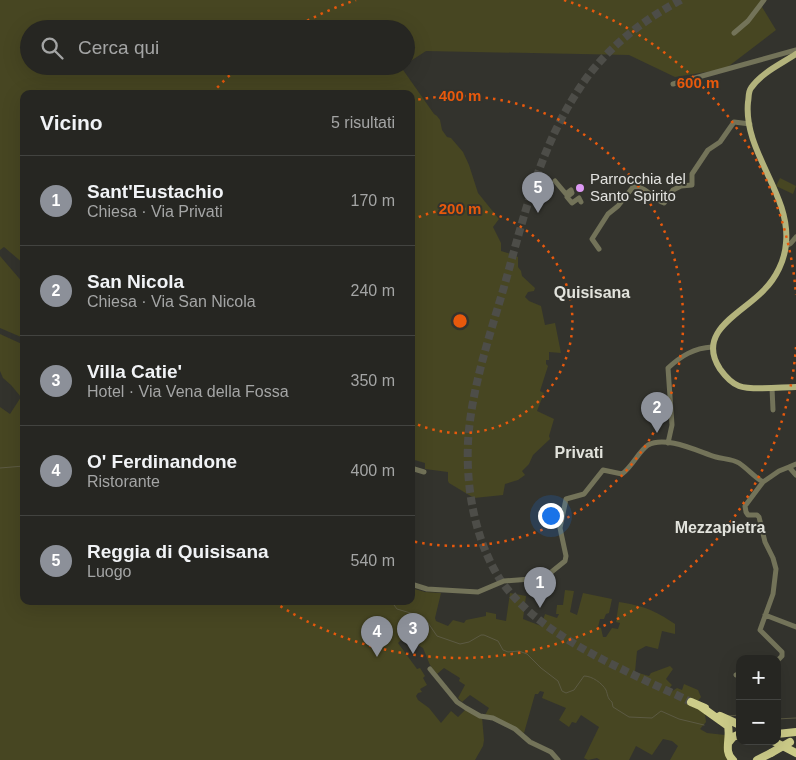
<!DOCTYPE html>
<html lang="it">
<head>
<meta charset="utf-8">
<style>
	:root { --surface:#262622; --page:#32322f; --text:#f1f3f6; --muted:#a4a5a5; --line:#424340; --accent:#8c9099 }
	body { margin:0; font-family:Arial,sans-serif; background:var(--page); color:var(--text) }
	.controls { position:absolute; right:15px; bottom:15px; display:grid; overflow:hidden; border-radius:10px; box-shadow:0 5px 20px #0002 }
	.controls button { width:45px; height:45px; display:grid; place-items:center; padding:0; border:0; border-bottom:1px solid var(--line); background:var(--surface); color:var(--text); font:25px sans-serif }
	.you { position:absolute; left:550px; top:515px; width:18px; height:18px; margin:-12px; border:4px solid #fff; border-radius:50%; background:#1a73e8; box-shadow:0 0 0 8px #1a73e833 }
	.badge { display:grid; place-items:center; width:32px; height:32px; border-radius:50%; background:var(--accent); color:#fff; font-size:16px; font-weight:700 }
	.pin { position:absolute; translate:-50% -41px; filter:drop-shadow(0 1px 2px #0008) }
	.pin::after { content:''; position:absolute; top:26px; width:18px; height:15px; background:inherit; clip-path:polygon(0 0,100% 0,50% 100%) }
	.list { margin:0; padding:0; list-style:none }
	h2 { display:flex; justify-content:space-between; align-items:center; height:65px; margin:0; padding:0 20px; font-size:21px }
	h2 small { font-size:16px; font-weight:400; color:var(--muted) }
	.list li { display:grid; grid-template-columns:32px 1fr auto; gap:15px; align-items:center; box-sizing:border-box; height:90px; padding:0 20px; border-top:1px solid var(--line) }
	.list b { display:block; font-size:19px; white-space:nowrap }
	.list p { margin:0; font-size:16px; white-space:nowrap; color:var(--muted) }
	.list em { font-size:16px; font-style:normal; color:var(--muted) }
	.icon { flex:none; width:28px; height:28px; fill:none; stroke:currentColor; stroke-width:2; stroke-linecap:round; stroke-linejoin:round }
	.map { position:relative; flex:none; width:796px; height:760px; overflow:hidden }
	.search { position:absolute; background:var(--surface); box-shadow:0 5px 20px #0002; left:20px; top:20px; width:395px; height:55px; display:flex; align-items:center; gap:12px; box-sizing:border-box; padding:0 18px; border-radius:28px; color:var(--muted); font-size:19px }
	.panel { position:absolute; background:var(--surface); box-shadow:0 5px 20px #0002; left:20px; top:90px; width:395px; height:515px; border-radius:10px }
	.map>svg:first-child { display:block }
	.green { fill:#474622 }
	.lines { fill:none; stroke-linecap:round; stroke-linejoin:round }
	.stream { stroke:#5c5a43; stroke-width:1 }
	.highway-tunnel { stroke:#4d4d48; stroke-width:8; stroke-dasharray:8 4; stroke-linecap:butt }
	.minor { stroke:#737359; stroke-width:5 }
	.major { stroke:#b3b37c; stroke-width:6 }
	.highway { stroke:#cdcc89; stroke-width:8 }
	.highway-bridge { stroke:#cdcc89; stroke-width:8 }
	.ring { fill:none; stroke:#e8590c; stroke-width:2.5; stroke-dasharray:2.5 5 }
	.poi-dot { fill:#dd99f4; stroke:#33332d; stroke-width:2 }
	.labels { text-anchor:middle; stroke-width:4; stroke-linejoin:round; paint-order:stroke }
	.poi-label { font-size:15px; fill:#e2e2df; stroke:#33332d; text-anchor:start }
	.neighbourhood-label { font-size:16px; font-weight:bold; fill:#e2e3dc; stroke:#33332d }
	.centre { fill:#e8590c; stroke:#33332d; stroke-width:2.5 }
	.ring-label { font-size:15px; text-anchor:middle; font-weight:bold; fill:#e8590c; stroke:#33332d; stroke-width:4; stroke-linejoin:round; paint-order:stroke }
</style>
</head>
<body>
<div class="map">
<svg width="796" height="760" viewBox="0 0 796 760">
	<rect width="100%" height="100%" fill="#33332d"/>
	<path class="green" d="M0,0H765L762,7L776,30L725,69L675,77L629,55L426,51L406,64V29H29V66H402L401,67L434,114L437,116L440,120L442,130L447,137L451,138L463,152L469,165L478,193L499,219L493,227L501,243V251L511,254L518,257V267L521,271L522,276L535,288L534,291L528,292L525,297L529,301L541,306L545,325L555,323L561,353L549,352V360H546V364L548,366L540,391L544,393L537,411L554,419L549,436L550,439L533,455L529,464L522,471L525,475L518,480L505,484L503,495L474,498L449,483L448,481V472L425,469V463L411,459V94H24V264L4,247L0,250Z
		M780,178L796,186L793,194L776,186Z
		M0,256L24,284V332L21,337L0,328Z
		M0,334L24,345V601H411V588L425,592L441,593L435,618L436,621L448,626L453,620L464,623L466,620L486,616V612L496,614V619L506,621L510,593L526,596L523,619L541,626L545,614L557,618L559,614H556L557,605H563L565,590L574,591L570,612L577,615L583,593L612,599L609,613L606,614L604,619H600L598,627L601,628L603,637H606L612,628L618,629L620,623L616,622L619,602C644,606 654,610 675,624V634L662,631L658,649L646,646L637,651L635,672L649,676L651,673L670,666L673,669L666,679L672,685L666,692L668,694L677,688L682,690L684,684L698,690L701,697L698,701L691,698L689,702L705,714L706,722L700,729L707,733L725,735L729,760H670L678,746L672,741L663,739L652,755L636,746L629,760H600L597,758L588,760L584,758L599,727L581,715L576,723L572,722L569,727L559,720L566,708L542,698L544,692L540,691L538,694H535L524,733L485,715L489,708L470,695L462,702L458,698L465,685L459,681L460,678L444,668L437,674L430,665L423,648L404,637L398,643L417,669L420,668L425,676L423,678L427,685L420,689L422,692L418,693L416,696L418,700L429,708L441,723L451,711L458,717L465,710L482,717L484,740L483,746L475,760H0V407L10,414L21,397L11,385L3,378L0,371Z"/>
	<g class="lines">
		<path class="stream" d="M0,468L24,466
			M391,601L397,609L424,617L437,636L460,644L469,642L481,635H484L498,641L503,650L508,652L519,651L527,654L541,668L558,681L562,691L566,693L574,690L584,676C592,676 602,683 606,690C608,695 607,698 612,702L613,707L629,717L652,718L661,711L679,719L704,725
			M728,716L740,715
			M777,719L796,718"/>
		<path class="highway-tunnel" d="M681,0C641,21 603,51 579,89C539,149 523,220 504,287C489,338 471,390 468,442C466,486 474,533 495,571C530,634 628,671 691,702"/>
		<path class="minor" d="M734,33L748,21L764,0
			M673,84L796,50
			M555,181L566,194L571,190L572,193L567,197L572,203L579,198L581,202
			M786,246L791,243L796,237
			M599,249L592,239L608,214L618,206L633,187C645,185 653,199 664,203L673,190L681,186L692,185V174L708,150L720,142L734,122L750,124
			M772,388L773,410
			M668,443L672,425L668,368C681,356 694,348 712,347
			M789,467L796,464
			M411,468L424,472
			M763,482L745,506L746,512L748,515H757L759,517L765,542L773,558L776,569L773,594L760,630L782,652V656L777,661
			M411,584L427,589L478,592L504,581L544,578L565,561L566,556L560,528L566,499L584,494L603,470L622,474C633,466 638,452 648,445C666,435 699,452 716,457C723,459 733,459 739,463C748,469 754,477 763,482L779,471L789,467L796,475
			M765,615L796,627
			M430,669L457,702L466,708L480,716L493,718L515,729L530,742L551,752L558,760
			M736,675L740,674"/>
		<path class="major" d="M796,54C781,64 761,73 751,88C748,92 749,98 748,102C743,152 791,194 786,243C785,260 776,278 764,290C743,313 695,331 720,369C725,376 731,383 739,386C751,391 783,387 796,387"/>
		<path class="highway" d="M691,702L705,708
			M700,706L728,726C731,738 723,752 733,760
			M720,716L740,725
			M777,734L796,732
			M773,741L796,753
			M729,742L733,737L740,734
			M757,760L771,753"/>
		<path class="highway-bridge" d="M771,753L790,742"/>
	</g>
	<g class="ring">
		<path d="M412 220A112 112 0 1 1 412 422"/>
		<path d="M411 101A225 225 0 1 1 411 541"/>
		<path d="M796 347A337 337 0 0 1 274 602M212 93A337 337 0 0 1 239 67M294 28A337 337 0 0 1 356 0M564 0A337 337 0 0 1 796 295"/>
	</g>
	<circle class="poi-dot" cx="580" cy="188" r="5"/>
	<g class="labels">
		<g class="poi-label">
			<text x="590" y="184">Parrocchia del<tspan x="590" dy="17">Santo Spirito</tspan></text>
		</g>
		<g class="neighbourhood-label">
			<text x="592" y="298">Quisisana</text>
			<text x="579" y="458">Privati</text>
			<text x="720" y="533">Mezzapietra</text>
		</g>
	</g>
	<circle cx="460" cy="321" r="8" class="centre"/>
	<g class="ring-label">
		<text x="698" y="88">600 m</text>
		<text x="460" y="101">400 m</text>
		<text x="460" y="214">200 m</text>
	</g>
</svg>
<div class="controls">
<button>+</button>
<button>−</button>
</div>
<div class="you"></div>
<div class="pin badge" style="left:540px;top:608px">1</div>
<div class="pin badge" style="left:657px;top:433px">2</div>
<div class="pin badge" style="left:413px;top:654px">3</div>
<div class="pin badge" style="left:377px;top:657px">4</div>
<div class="pin badge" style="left:538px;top:213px">5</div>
<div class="search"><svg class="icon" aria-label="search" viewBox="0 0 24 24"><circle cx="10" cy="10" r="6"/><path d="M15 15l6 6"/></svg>Cerca qui</div>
<section class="panel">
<h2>Vicino<small>5 risultati</small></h2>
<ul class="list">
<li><span class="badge">1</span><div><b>Sant'Eustachio</b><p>Chiesa · Via Privati</p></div><em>170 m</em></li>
<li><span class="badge">2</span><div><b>San Nicola</b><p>Chiesa · Via San Nicola</p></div><em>240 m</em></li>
<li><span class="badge">3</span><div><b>Villa Catie'</b><p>Hotel · Via Vena della Fossa</p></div><em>350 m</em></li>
<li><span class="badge">4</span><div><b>O' Ferdinandone</b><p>Ristorante</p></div><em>400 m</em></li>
<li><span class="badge">5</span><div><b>Reggia di Quisisana</b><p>Luogo</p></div><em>540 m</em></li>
</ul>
</section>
</div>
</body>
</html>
